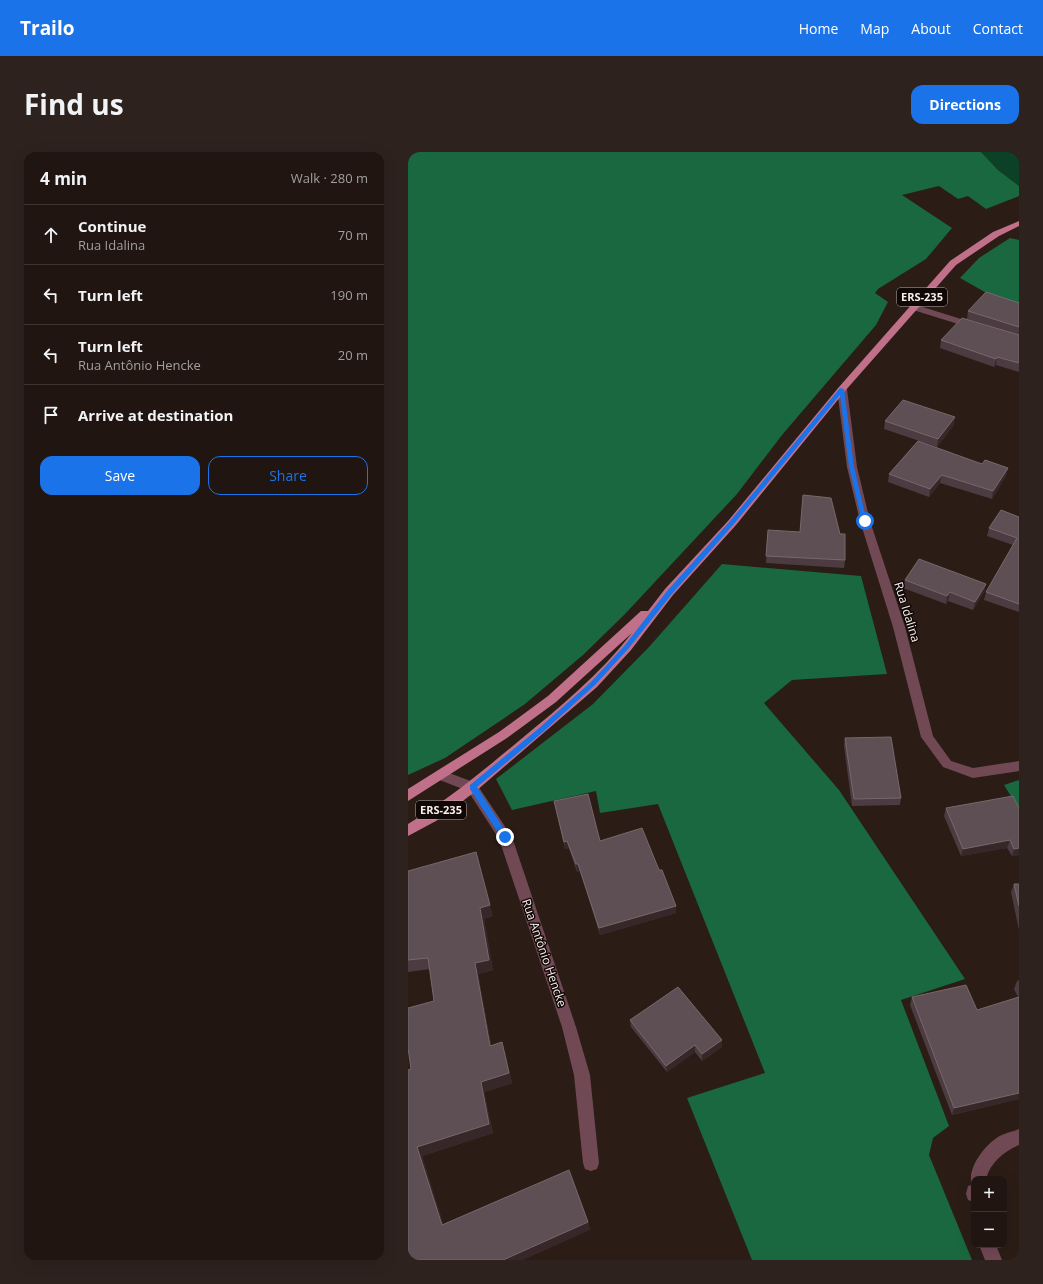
<!DOCTYPE html>
<html lang="en">
<head>
<meta charset="utf-8">
<style>
	:root { --surface:#201510; --page:#2d221e; --text:#f1f3f6; --muted:#a29f9f; --line:#3d3430; --accent:#1a73e8 }
	body { margin:0; font-family:"Open Sans",sans-serif; background:var(--page); color:var(--text) }
	.controls { position:absolute; right:12px; bottom:12px; display:grid; overflow:hidden; border-radius:8px; box-shadow:0 4px 16px #0002 }
	.controls button { width:36px; height:36px; display:grid; place-items:center; padding:0; border:0; border-bottom:1px solid var(--line); background:var(--surface); color:var(--text); font:20px sans-serif }
	.stop { position:absolute; width:12px; height:12px; margin:-9px; border:3px solid #1a73e8; border-radius:50%; background:#fff }
	.stop.end { background:#1a73e8; border-color:#fff; box-shadow:0 1px 4px #0008 }
	.list { margin:0; padding:0; list-style:none }
	h2 { display:flex; justify-content:space-between; align-items:center; height:52px; margin:0; padding:0 16px; font-size:17px }
	h2 small { font-size:13px; font-weight:400; color:var(--muted) }
	.list li { display:grid; grid-template-columns:26px 1fr auto; gap:12px; align-items:center; box-sizing:border-box; height:60px; padding:0 16px; border-top:1px solid var(--line) }
	.list b { display:block; font-size:15px; white-space:nowrap }
	.list p { margin:0; font-size:13px; white-space:nowrap; color:var(--muted) }
	.list em { font-size:13px; font-style:normal; color:var(--muted) }
	.actions { display:flex; gap:8px; padding:12px 16px }
	.actions a { flex:1; padding:9px 0; border:1px solid var(--accent); border-radius:12px; text-align:center; font-size:14px; color:var(--accent) }
	.actions .main { background:var(--accent); color:#fff }
	.icon { flex:none; width:22px; height:22px; fill:none; stroke:currentColor; stroke-width:2; stroke-linecap:round; stroke-linejoin:round }
	.map { position:relative; flex:none; width:611px; height:1108px; overflow:hidden; border-radius:12px }
	header { display:flex; align-items:center; gap:24px; box-sizing:border-box; height:56px; padding:0 20px; background:var(--accent); color:#fff }
	header strong { font-size:19px }
	nav { display:flex; gap:22px; margin-inline-start:auto; font-size:14px }
	.intro { display:flex; align-items:center; justify-content:space-between; box-sizing:border-box; height:96px; padding:0 24px }
	h1 { margin:0; font-size:28px }
	.button { padding:10px 18px; border-radius:12px; background:var(--accent); color:#fff; font-size:14px; font-weight:700 }
	main { display:flex; gap:24px; padding:0 24px }
	aside { flex:1; background:var(--surface); border-radius:12px; box-shadow:0 4px 16px #0002 }
	.map>svg:first-child { display:block }
	.green { fill:#0c4126 }
	.forest { fill:#19683f }
	.lines { fill:none; stroke-linecap:round; stroke-linejoin:round }
	.minor { fill:#714955; fill-rule:evenodd }
	.major { fill:#c1708a; fill-rule:evenodd }
	.wall { fill:#4c3c42 }
	.shaded-wall { fill:#372729 }
	.building { fill:#5e4f54; stroke:#76686b }
	.route { fill:#1a73e8 }
	.labels { text-anchor:middle; stroke-width:3; stroke-linejoin:round; paint-order:stroke }
	.shield { fill:#0f0806; stroke:#b2a8a5; stroke-width:1 }
	.shield-label { font-size:11px; font-weight:bold; fill:#f8ede9 }
	.street-label { font-size:12px; fill:#f8ede9; stroke:#0f0806 }
</style>
</head>
<body>
<header>
<strong>Trailo</strong>
<nav><a>Home</a><a>Map</a><a>About</a><a>Contact</a></nav>
</header>
<div class="intro"><h1>Find us</h1><a class="button">Directions</a></div>
<main>
<aside>
<h2>4 min<small>Walk · 280 m</small></h2>
<ul class="list">
<li><svg class="icon" aria-label="ahead" viewBox="0 0 24 24"><path d="M12 20V5M6 11l6-6 6 6"/></svg><div><b>Continue</b><p>Rua Idalina</p></div><em>70 m</em></li>
<li><svg class="icon" aria-label="left" viewBox="0 0 24 24"><path d="M17 20v-9H6M10 6l-5 5 5 5"/></svg><div><b>Turn left</b></div><em>190 m</em></li>
<li><svg class="icon" aria-label="left" viewBox="0 0 24 24"><path d="M17 20v-9H6M10 6l-5 5 5 5"/></svg><div><b>Turn left</b><p>Rua Antônio Hencke</p></div><em>20 m</em></li>
<li><svg class="icon" aria-label="arrive" viewBox="0 0 24 24"><path d="M6 21V4h12l-3 4 3 4H6"/></svg><div><b>Arrive at destination</b></div></li>
</ul>
<div class="actions"><a class="main">Save</a><a>Share</a></div>
</aside>
<div class="map">
<svg width="611" height="1108" viewBox="0 0 611 1108">
	<rect width="100%" height="100%" fill="#2b1c16"/>
	<path class="green" d="M573,0H611V34L590,18Z"/>
	<path class="forest" d="M0,0H573L590,18L611,34V44L578,57L560,44L550,47L531,34L494,43L544,76L518,107L470,137L467,141L480,150L468,173L374,283L329,342L217,462L175,503L117,552L37,606L0,623Z
		M602,86L611,88V153L582,143L552,126L571,106Z
		M314,412L453,424L479,522L384,528L356,551L431,638L557,827L493,848L541,974L525,986L521,1003L564,1108H344L279,946L357,921L250,652L192,661L188,639L104,658L88,627L185,552L241,495Z
		M611,628V657L596,633Z"/>
	<g class="lines">
		<path class="minor" d="M505,152L569,172L570,174L569,176H563L502,157L501,155L502,153Z
			M434,234L439,237L449,315L462,369L497,475L525,584L543,609L565,616L611,609V619L565,626L535,615L513,585L485,475L452,369L439,315L429,237Z
			M33,618L68,631L104,685L168,875L182,923L191,1011L189,1017L183,1019L177,1017L175,1011L166,923L154,875L91,687L60,639L29,627L27,623L29,619Z
			M611,977V993C596,999 582,1011 578,1027H566V1050L560,1048L558,1042L560,1034L564,1033C558,1017 577,993 590,985C596,981 604,980 611,977Z
			M571,1093H588L594,1108H577Z"/>
		<path class="major" d="M611,69V74L591,84L548,113L437,239L328,373L265,443L223,498L189,535L68,639L28,669L0,684V672C40,648 76,618 112,588C152,555 192,522 224,481L148,550L99,586L0,649V637L91,580L140,544L233,459H240L257,437L320,369L431,235L542,109L585,80Z"/>
	</g>
	<path class="wall" d="M611,151V183L559,167L560,159Z
		M611,183V220L588,213L586,215L532,196L533,188Z
		M477,269L546,273L529,295L476,277Z
		M574,312L600,316L598,324L584,347L532,331L521,345L480,330L481,322Z
		M611,365V460L576,448L578,440L605,393L579,384L581,376Z
		M360,378L437,408L436,416L358,411Z
		M497,428L578,432L576,440L565,458L540,449L538,452L495,436Z
		M437,586L493,646L492,653L444,654L436,594Z
		M146,649L192,689L251,718L268,754V761L192,783L172,719L169,720L161,696L157,697Z
		M538,656H611V703L604,704L599,696L553,704L536,664Z
		M0,719L85,764L76,767L85,818L70,822L83,893L97,900L104,931L76,940L85,981L14,1004L35,1072L180,1070L182,1078L0,1108L3,917L26,849L22,817L0,820Z
		M606,732H611V778L603,740Z
		M611,828V947L544,963L502,853L504,845L569,858L610,845L606,837L609,829Z
		M222,868L314,895L294,909L287,900L259,920L223,875Z"/>
	<path class="shaded-wall" d="M589,205L588,213L586,215L588,207Z
		M547,265L546,273L529,295L530,287Z
		M600,316L598,324L584,347L585,339Z
		M534,323L532,331L521,345L522,337Z
		M578,432L576,440L565,458L567,450Z
		M542,440L540,449L538,452L539,444Z
		M602,688L599,696L553,704L555,697Z
		M159,689L161,696L157,697L156,690Z
		M611,696V703L604,704L606,697Z
		M68,700L85,764L76,767L85,818L70,822L85,904L82,894L67,811L72,756Z
		M168,712H170L172,719L169,720Z
		M268,754V761L192,783L191,776Z
		M314,888V895L294,909V902Z
		M94,890L97,900L104,931L76,940L85,981L14,1004L38,1081L34,1073L9,995L73,930Z
		M287,893V900L259,920L258,914Z
		M611,941V947L544,963L546,956Z
		M180,1070L182,1078L115,1108H95Z"/>
	<path class="building" d="M578,140L611,151V175L560,159Z
		M554,166L611,183V211L589,205L588,207L533,188Z
		M495,248L547,265L530,287L477,269Z
		M510,289L574,312L577,308L600,316L585,339L534,323L522,337L481,322Z
		M395,343L423,346L432,382H437V408L358,404L360,378L392,380Z
		M593,358L611,365V452L578,440L609,386L581,376Z
		M511,407L578,432L567,450L542,440L539,444L497,428Z
		M483,585L493,646L446,647L437,586Z
		M180,642L192,689L234,676L251,718H254L268,754L191,776L170,712H168L159,689L156,690L146,649Z
		M605,644L611,656V696L606,697L602,688L555,697L538,656Z
		M68,700L82,753L72,756L81,808L67,811L82,894L94,890L101,921L73,930L81,972L9,995L34,1073L161,1018L180,1070L95,1108H0V918L3,917L0,896V856L26,849L20,806L0,808V719Z
		M606,732H611V754Z
		M558,833L569,858L611,845V941L546,956L504,845Z
		M270,835L314,888L294,902L287,893L258,914L222,868Z"/>
	<path class="route" d="M432,236L436,237L446,315L459,370L454,369L441,315L432,243L326,372L264,442L221,496L187,533L135,580L69,635L101,685L100,687H94L62,637V633L130,577L183,530L217,493L259,439L322,369Z"/>
	<g class="labels">
		<g class="shield">
			<rect x="489" y="136" width="50" height="18" rx="3"/>
			<rect x="8" y="649" width="50" height="18" rx="3"/>
		</g>
		<g class="shield-label">
			<text x="514" y="149">ERS-235</text>
			<text x="33" y="662">ERS-235</text>
		</g>
		<g class="street-label">
			<text transform="translate(499 460) rotate(73)" y="4">Rua Idalina</text>
			<text transform="translate(136 801) rotate(71)" y="4">Rua Antônio Hencke</text>
		</g>
	</g>
</svg>
<div class="controls">
<button>+</button>
<button>−</button>
</div>
<div class="stop" style="left:457px;top:369px"></div>
<div class="stop end" style="left:97px;top:685px"></div>
</div>
</main>
</body>
</html>
